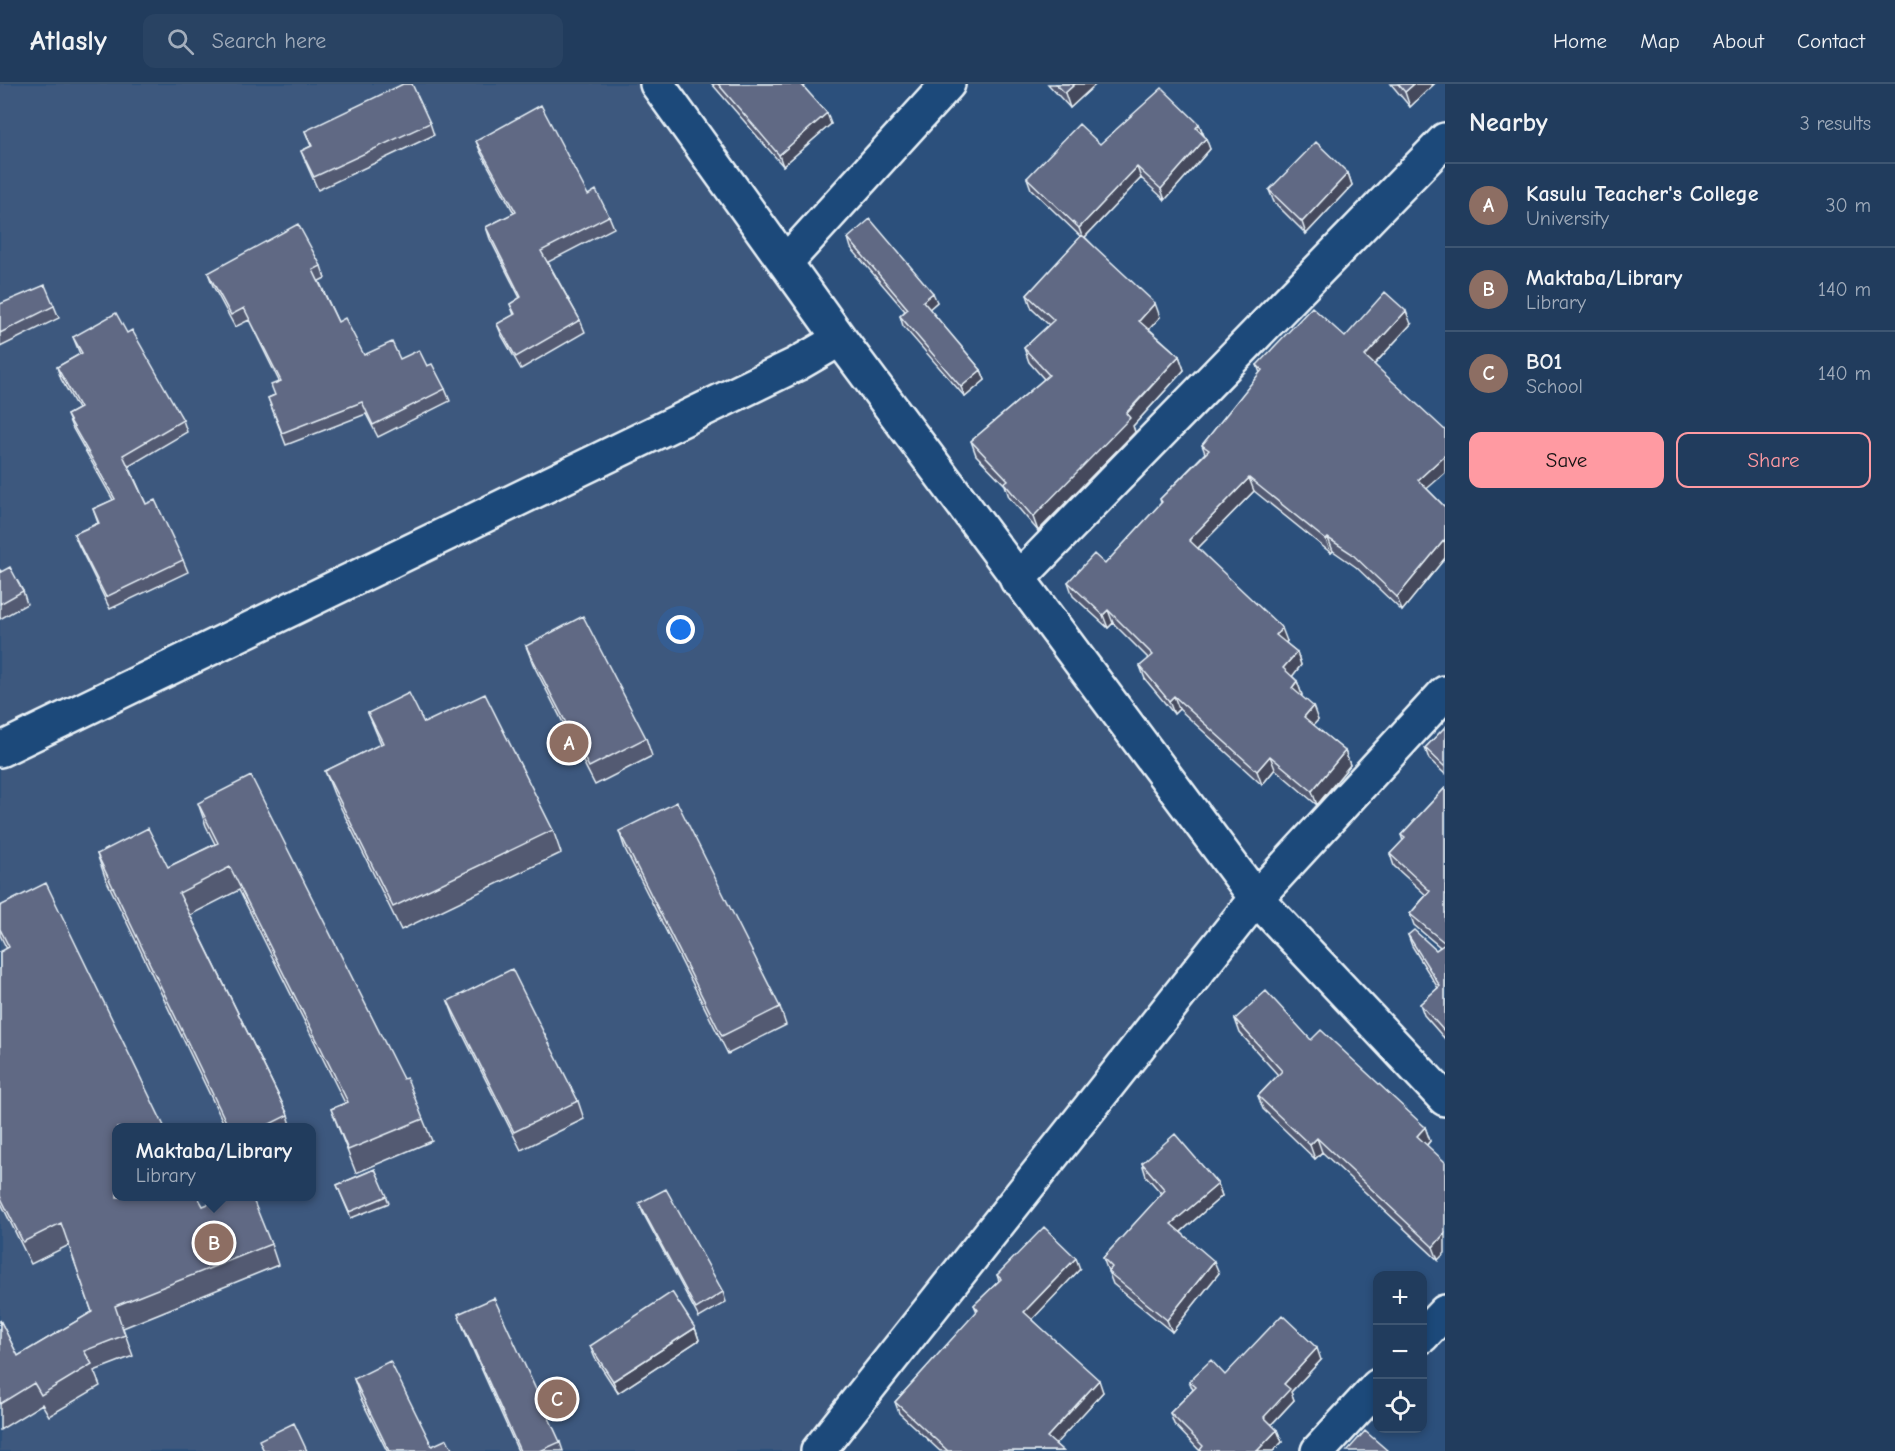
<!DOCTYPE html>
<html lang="en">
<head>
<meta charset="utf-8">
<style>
	:root { --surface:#213c5d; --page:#294363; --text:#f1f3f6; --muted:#a2adbc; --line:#3e5672; --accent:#ff9aa2 }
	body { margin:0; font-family:"Comic Neue",sans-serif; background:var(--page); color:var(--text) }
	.controls { position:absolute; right:18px; bottom:18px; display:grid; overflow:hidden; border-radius:12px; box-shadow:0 3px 9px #0003 }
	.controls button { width:54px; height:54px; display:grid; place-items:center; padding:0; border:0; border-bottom:2px solid var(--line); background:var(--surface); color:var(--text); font:30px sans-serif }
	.you { position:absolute; left:681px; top:546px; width:21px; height:21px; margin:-15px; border:4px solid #fff; border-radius:50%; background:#1a73e8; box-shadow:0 0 0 9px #1a73e833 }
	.badge { display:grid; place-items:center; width:39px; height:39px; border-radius:50%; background:var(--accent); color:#fff; font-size:20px; font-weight:700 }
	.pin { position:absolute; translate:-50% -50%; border:3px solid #fff; box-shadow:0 2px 6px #0006 }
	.popup { position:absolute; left:112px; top:1039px; width:204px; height:78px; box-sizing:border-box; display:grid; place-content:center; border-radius:12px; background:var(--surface); filter:drop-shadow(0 2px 4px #0005); font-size:20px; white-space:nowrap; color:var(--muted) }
	.popup b { font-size:22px; color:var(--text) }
	.popup::after { content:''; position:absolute; left:50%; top:100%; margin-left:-12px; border:12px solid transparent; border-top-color:var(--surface) }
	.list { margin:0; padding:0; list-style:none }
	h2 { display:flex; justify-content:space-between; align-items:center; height:78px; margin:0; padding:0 24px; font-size:26px }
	h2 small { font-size:20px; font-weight:400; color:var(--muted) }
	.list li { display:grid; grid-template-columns:39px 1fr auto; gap:18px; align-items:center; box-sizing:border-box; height:84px; padding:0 24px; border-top:2px solid var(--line) }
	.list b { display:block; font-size:22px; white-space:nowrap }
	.list p { margin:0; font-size:20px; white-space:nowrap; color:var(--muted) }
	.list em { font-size:20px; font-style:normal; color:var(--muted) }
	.actions { display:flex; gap:12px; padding:18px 24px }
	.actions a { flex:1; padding:14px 0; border:2px solid var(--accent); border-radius:12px; text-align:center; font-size:21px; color:var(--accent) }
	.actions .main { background:var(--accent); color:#111 }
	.icon { flex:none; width:33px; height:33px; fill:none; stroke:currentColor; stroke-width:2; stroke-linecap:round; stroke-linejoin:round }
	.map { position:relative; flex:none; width:1445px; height:1367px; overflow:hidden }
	header { display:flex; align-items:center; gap:36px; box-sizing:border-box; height:84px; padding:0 30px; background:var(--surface); border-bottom:2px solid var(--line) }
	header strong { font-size:28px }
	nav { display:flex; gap:33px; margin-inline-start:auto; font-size:21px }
	.search { width:420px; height:54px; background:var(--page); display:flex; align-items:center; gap:15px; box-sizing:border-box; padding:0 21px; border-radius:12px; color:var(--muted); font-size:22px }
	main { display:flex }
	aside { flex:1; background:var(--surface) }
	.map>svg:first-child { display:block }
	.built { fill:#3c587e; fill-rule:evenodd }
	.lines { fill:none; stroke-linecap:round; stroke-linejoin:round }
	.minor-casing { stroke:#e8f1f8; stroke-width:38 }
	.minor { stroke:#1f4a7a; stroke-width:33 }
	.wall { fill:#535a72; stroke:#e8f1f8; stroke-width:1.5 }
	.shaded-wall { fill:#444a5c; stroke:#e8f1f8; stroke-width:1.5 }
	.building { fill:#616984; stroke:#e8f1f8; stroke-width:1.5 }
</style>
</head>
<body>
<header>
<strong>Atlasly</strong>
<div class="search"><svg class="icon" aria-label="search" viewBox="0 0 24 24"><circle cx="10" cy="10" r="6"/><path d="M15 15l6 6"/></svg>Search here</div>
<nav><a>Home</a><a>Map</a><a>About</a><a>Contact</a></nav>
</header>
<main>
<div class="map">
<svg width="1445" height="1367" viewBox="0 0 1445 1367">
	<rect width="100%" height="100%" fill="#2c507c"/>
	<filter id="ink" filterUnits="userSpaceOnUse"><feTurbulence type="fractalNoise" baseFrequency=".0167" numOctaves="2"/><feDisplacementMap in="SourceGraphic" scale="12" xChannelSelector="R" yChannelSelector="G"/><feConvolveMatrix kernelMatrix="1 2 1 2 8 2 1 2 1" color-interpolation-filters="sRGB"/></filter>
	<g filter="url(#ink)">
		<path class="built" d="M0,0H654L1257,818L821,1367H0ZM116,1044H312V1112H116Z"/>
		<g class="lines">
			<g class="minor-casing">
				<path id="minor" d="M657,0L840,255L1256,814L1445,1015
					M786,178L948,0
					M1017,496L1445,56
					M0,666L797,280L840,255
					M1422,1252L1445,1228
					M818,1367L1256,814L1445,609
					M1318,1367L1378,1302"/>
			</g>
			<use href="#minor" class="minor"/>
		</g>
		<path class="wall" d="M712,0H806L804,3L831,40L783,82Z
			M1048,0H1096L1070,24Z
			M1391,0H1434L1410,23Z
			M430,39L434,51L318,106L306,79L301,67L311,62L305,47Z
			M1199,40L1210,65L1165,116L1141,94L1085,153L1160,233L1149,245L1179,272L1184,286L1133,342L1135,348L1038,447L1009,413L1005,401L976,371L971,357L1044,295L1029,278L1024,264L1049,241L1032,225L1027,211L1081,153L1031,105L1027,94L1100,60Z
			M476,57L588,111L609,132L614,144L548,178L580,236L585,248L521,285L502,252L497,240L514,231L510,220L520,214L490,155L486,143L514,129L481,69Z
			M1348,89L1352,101L1306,150L1274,118L1269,106Z
			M848,154L937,218L929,225L981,286L985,296L965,313L903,242L900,232L905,227L851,164Z
			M321,182L325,194L319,197L338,238L364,271L400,275L427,282L445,305L450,317L378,353L366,330L286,361L268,314L275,311L279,297L249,236L235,243L213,202L208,189Z
			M0,220L54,222L59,234L0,263Z
			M1411,240L1374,281L1427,405L1445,423V474L1402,527L1356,483L1333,467L1331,469L1254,407L1198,464L1287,557L1286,559L1297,568L1301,581L1292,592L1297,597L1302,611L1301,612L1318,636L1313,641L1345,667L1350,681L1317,721L1275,685L1262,701L1179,625L1174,630L1145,595L1140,582L1149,575L1113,539L1108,544L1073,512L1068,498L1105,480L1161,419L1160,415L1205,369L1202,361L1260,289L1257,281L1345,253Z
			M127,249L183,336L187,348L129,382L146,420L183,476L188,488L110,525L79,462L74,450L98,439L93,425L113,416L72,343L67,331L78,325L61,295L57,283L80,270L73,253Z
			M0,486L23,507L27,520L0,535Z
			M526,562L646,654L652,672L595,701L533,580Z
			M368,629L424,639L553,746L561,769L401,846L334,710L325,687L381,660Z
			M1445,643V690L1429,675L1425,664Z
			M1445,704V955L1424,931L1420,920L1438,904L1412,862L1408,851L1436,866L1440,863L1414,841L1410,830L1426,811L1394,782L1390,770L1403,757L1401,751Z
			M198,719L403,995L423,1035L432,1057L356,1089L331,1025L345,1019L239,806L190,831L288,1031L292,1044H226L105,793L97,770L168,783L215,760L206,742Z
			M619,747L780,923L786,941L728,970L625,765Z
			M0,822L203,1122L271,1160L278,1181L123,1244L133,1272L94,1287L100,1302L49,1332L42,1320L0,1346V1236L18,1272L92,1228L69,1161L31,1180L0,1117V868L7,865L0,851Z
			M448,917L578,1017L584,1035L521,1066L455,935Z
			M1235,935L1311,956L1425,1043L1430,1057L1427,1061L1438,1176L1322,1068L1315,1075L1263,1025L1258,1012L1278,991L1240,949Z
			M1142,1079L1218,1100L1222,1112L1181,1148L1219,1189L1172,1248L1113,1200L1103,1174L1162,1110L1146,1092Z
			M375,1085L389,1119L351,1134L337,1101Z
			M639,1119L723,1208L726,1218L699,1234L643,1129Z
			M1080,1185L1032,1235L1103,1308L1055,1360L1063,1367H940L899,1329L895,1318L977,1228L974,1221L999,1197L997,1191Z
			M458,1230L560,1358L563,1367H518L465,1248Z
			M695,1244L699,1256L618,1309L595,1274L590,1262Z
			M1321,1276L1291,1308L1294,1316L1271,1341L1277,1346L1282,1358L1273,1367H1200L1174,1340L1170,1329L1193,1306L1189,1297Z
			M354,1295L432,1362L453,1367H387L360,1313Z"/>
		<path class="shaded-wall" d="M1075,0H1096L1070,24L1065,9Z
			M1414,0H1434L1410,23L1405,8Z
			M827,29L831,40L783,82L779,71Z
			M1199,40L1203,50L1196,44Z
			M1206,54L1210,65L1165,116L1161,105Z
			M1137,83L1141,94L1083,155L1079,144Z
			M1348,89L1352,101L1306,150L1302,138Z
			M933,209L937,218L927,227L923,217Z
			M1155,219L1160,233L1144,251L1139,237Z
			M1406,227L1411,240L1370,285L1365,272Z
			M1179,272L1184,286L1133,342L1135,348L1038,447L1033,433Z
			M981,286L985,296L965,313L961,303Z
			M1445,371V389L1422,409L1418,396Z
			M1249,394L1254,407L1193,469L1189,456Z
			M1328,454L1333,467L1331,469L1326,456Z
			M1445,455V474L1402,527L1397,513Z
			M1108,526L1113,539L1108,544L1103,531Z
			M1282,544L1287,557L1281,564L1276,551Z
			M1297,568L1301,581L1288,598L1283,584Z
			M1297,597L1302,611L1297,617L1292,604Z
			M1174,612L1179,625L1174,630L1169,617Z
			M1313,622L1318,636L1309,646L1304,633Z
			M1345,667L1350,681L1317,721L1312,707Z
			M1270,672L1275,685L1262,701L1257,687Z
			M1425,1043L1430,1057L1422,1066L1417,1052Z
			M1317,1054L1322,1068L1315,1075L1310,1061Z
			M1218,1100L1222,1112L1176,1152L1171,1140Z
			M1445,1149V1169L1438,1176L1433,1163Z
			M1076,1174L1080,1185L1029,1239L1024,1228Z
			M1214,1177L1219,1189L1172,1248L1167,1236Z
			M695,1244L699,1256L618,1309L613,1297Z
			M1317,1264L1321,1276L1291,1308L1294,1316L1268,1344L1264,1333L1284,1300Z
			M1099,1296L1103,1308L1051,1365L1047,1353Z
			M1277,1346L1282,1358L1273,1367H1257Z"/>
		<path class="building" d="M403,0H412L430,39L314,93L301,67L312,62L305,47Z
			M718,0H801L827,29L779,71Z
			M1056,0H1075L1065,9Z
			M1398,0H1414L1405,8Z
			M1162,4L1199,40L1196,44L1206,54L1161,105L1137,83L1079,144L1027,94L1079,40L1100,60Z
			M541,21L588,111L596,106L609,132L541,167L580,236L516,273L497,240L515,230L510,220L521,213L486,143L516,128L476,57Z
			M1316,58L1348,89L1302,138L1269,106Z
			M870,135L933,209L923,217L981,286L961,303L900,232L908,225L848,154Z
			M298,140L321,182L313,186L338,238L345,234L364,271L392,258L400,275L419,266L427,282L432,280L445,305L373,341L362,318L282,349L268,314L275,311L271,301L281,297L244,224L231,231L208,189Z
			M1082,151L1155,219L1139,237L1179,272L1126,329L1130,334L1033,433L1004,399L1008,396L971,357L1049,291L1024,264L1054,236L1027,211Z
			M45,201L54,222L0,249V220Z
			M1385,208L1406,227L1365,272L1445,346V371L1418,396L1445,423V455L1397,513L1351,469L1328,454L1326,456L1249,394L1189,456L1282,544L1276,551L1297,568L1283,584L1297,597L1292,604L1313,622L1304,633L1345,667L1312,707L1270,672L1257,687L1174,612L1169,617L1140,582L1153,571L1108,526L1103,531L1068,498L1094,470L1105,480L1162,418L1160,415L1209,366L1202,361L1262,286L1257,281L1312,223L1345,253Z
			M116,229L127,249L132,246L183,336L123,371L146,420L155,416L183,476L106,513L74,450L99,439L93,425L115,415L67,331L80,324L57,283L82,269L73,253Z
			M10,483L23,507L0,520V486L1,488Z
			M583,532L646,654L589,683L526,562Z
			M409,609L424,639L485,610L553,746L393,823L325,687L383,659L368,629Z
			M1445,643V683L1425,664Z
			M251,692L403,995L407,994L423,1035L348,1066L331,1025L348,1018L230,783L179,809L288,1031L262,1044H229L97,770L148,744L168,783L218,759L198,719Z
			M1445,704V859L1410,830L1430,807L1390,770L1405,754L1401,751Z
			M677,718L780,923L722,952L619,747Z
			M46,799L165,1044H117V1113H198L203,1122L226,1113H252L271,1160L115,1222L125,1251L84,1267L92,1280L41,1311L34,1299L0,1320V1236L18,1272L92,1228L61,1139L23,1158L0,1112V868L9,863L0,845V822Z
			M1414,846L1436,866L1445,860V948L1420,920L1440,902L1408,851Z
			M512,885L578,1017L514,1048L448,917Z
			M1266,907L1311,956L1321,946L1425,1043L1417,1052L1445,1078V1149L1433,1163L1317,1054L1310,1061L1258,1012L1282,987L1235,935Z
			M1175,1050L1218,1100L1171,1140L1214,1177L1167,1236L1108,1188L1112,1183L1103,1174L1165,1106L1142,1079Z
			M375,1085L387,1112L349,1128L337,1101Z
			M666,1105L723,1208L696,1225L639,1119Z
			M1044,1143L1076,1174L1024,1228L1099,1296L1047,1353L1063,1367H948L895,1318L978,1226L974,1221L1001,1195L997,1191Z
			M672,1208L695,1244L613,1297L590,1262Z
			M494,1214L560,1358L540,1367H520L458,1230Z
			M1282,1231L1317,1264L1284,1300L1290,1305L1264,1333L1277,1346L1257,1367H1201L1200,1366L1203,1362L1170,1329L1196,1303L1189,1297L1211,1276L1225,1291Z
			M390,1277L432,1362L447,1355L453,1367H389L354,1295Z
			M294,1339L307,1367H264L259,1356Z
			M1365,1347L1388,1367H1347Z"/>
	</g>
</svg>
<div class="controls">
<button>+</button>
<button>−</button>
<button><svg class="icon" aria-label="locate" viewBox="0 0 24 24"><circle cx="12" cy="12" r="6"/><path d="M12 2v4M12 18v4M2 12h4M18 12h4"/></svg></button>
</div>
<div class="you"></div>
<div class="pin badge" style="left:569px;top:659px;background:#8d6e63">A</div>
<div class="pin badge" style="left:214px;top:1159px;background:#8d6e63">B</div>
<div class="popup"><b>Maktaba/Library</b>Library</div>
<div class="pin badge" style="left:557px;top:1315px;background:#8d6e63">C</div>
</div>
<aside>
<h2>Nearby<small>3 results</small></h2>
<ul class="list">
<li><span class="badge" style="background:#8d6e63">A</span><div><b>Kasulu Teacher's College</b><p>University</p></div><em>30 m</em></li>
<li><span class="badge" style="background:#8d6e63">B</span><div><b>Maktaba/Library</b><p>Library</p></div><em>140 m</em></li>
<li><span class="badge" style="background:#8d6e63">C</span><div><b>BO1</b><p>School</p></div><em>140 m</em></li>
</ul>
<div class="actions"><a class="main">Save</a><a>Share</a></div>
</aside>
</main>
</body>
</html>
